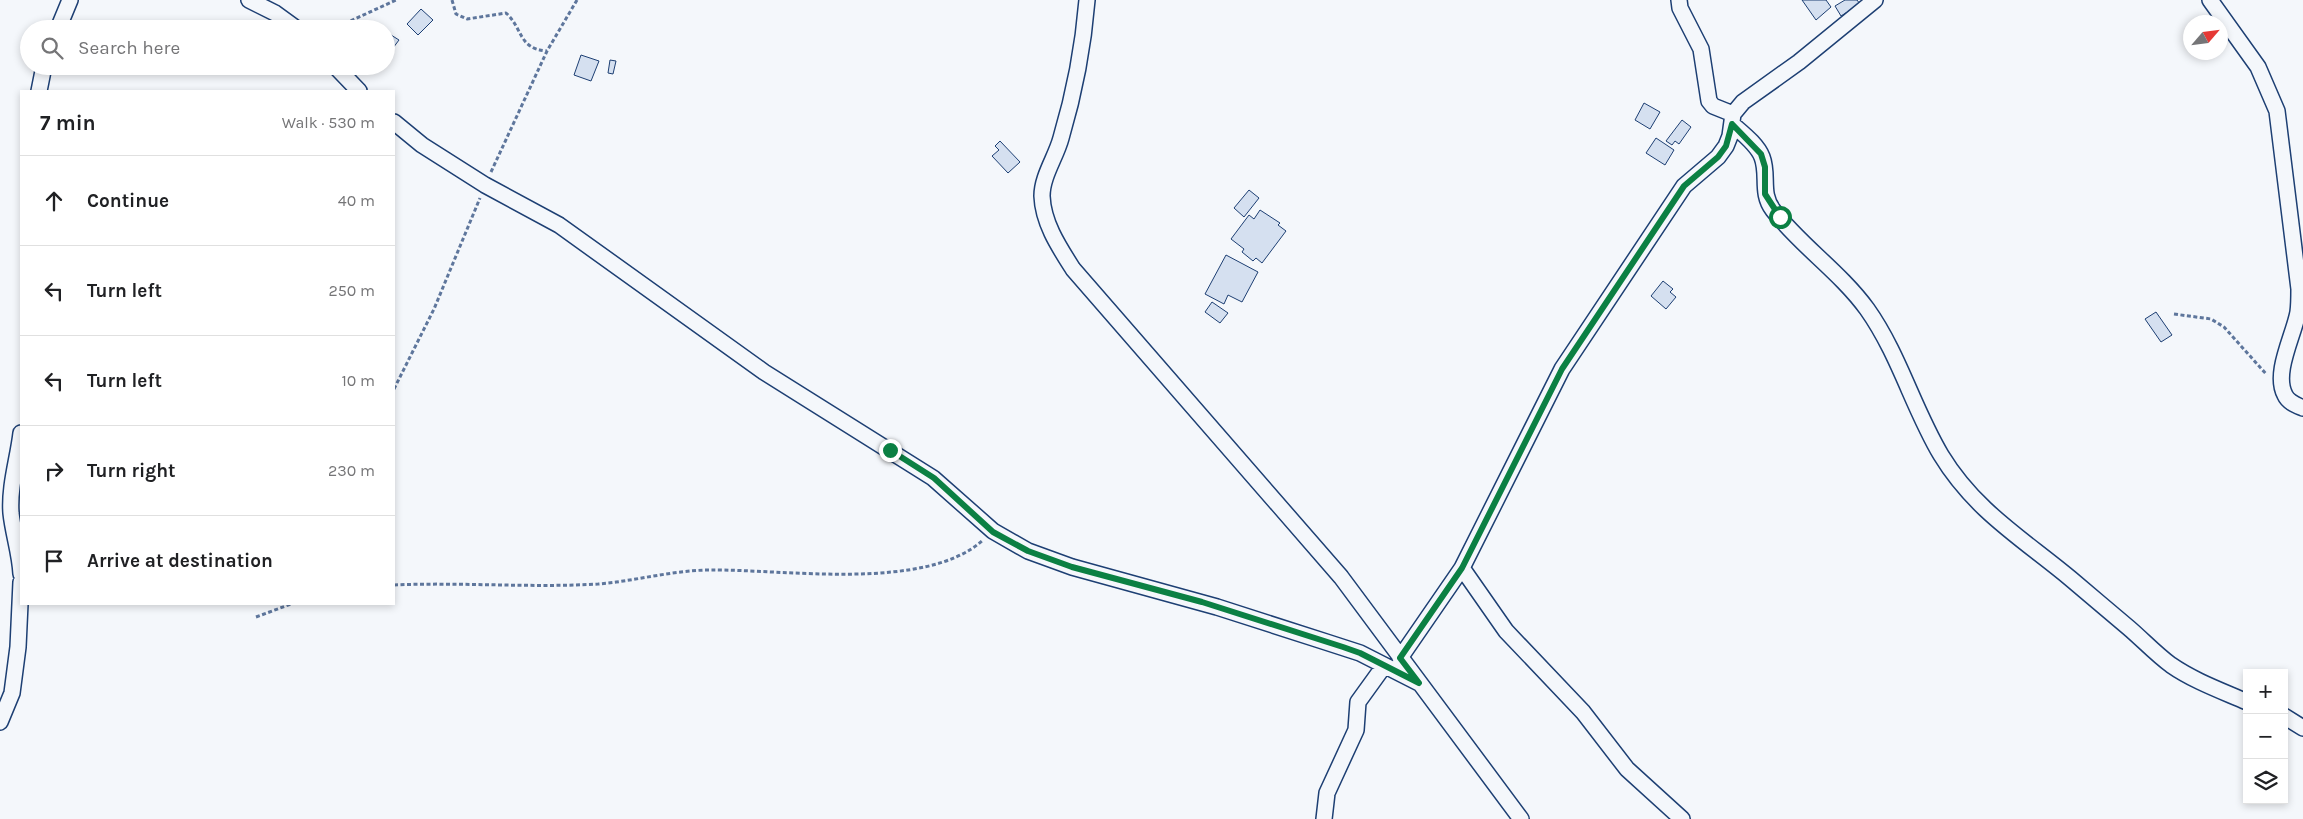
<!DOCTYPE html>
<html lang="en">
<head>
<meta charset="utf-8">
<style>
	:root { --surface:#fff; --page:#f2f2f2; --text:#202124; --muted:#757577; --line:#e0e0e0 }
	body { margin:0; font-family:Karla,sans-serif; background:var(--page); color:var(--text) }
	.controls { position:absolute; right:15px; bottom:15px; display:grid; overflow:hidden; border-radius:0px; box-shadow:0 2px 8px #0003 }
	.controls button { width:45px; height:45px; display:grid; place-items:center; padding:0; border:0; border-bottom:1px solid var(--line); background:var(--surface); color:var(--text); font:25px sans-serif }
	.compass { position:absolute; left:2183px; top:15px; width:45px; height:45px; border-radius:50%; background:var(--surface); box-shadow:0 2px 8px #0003; rotate:62deg }
	.stop { position:absolute; width:15px; height:15px; margin:-11px; border:4px solid #0b8043; border-radius:50%; background:#fff }
	.stop.end { background:#0b8043; border-color:#fff; box-shadow:0 1px 5px #0008 }
	.list { margin:0; padding:0; list-style:none }
	h2 { display:flex; justify-content:space-between; align-items:center; height:65px; margin:0; padding:0 20px; font-size:21px }
	h2 small { font-size:16px; font-weight:400; color:var(--muted) }
	.list li { display:grid; grid-template-columns:32px 1fr auto; gap:15px; align-items:center; box-sizing:border-box; height:90px; padding:0 20px; border-top:1px solid var(--line) }
	.list b { display:block; font-size:19px; white-space:nowrap }
	.list em { font-size:16px; font-style:normal; color:var(--muted) }
	.icon { flex:none; width:28px; height:28px; fill:none; stroke:currentColor; stroke-width:2; stroke-linecap:round; stroke-linejoin:round }
	.map { position:relative; flex:none; width:2303px; height:819px; overflow:hidden }
	.search { position:absolute; background:var(--surface); box-shadow:0 2px 8px #0003; left:20px; top:20px; width:375px; height:55px; display:flex; align-items:center; gap:12px; box-sizing:border-box; padding:0 18px; border-radius:28px; color:var(--muted); font-size:19px }
	.panel { position:absolute; background:var(--surface); box-shadow:0 2px 8px #0003; left:20px; top:90px; width:375px; height:515px; border-radius:0px }
	.map>svg:first-child { display:block }
	.building { fill:#d5e0f0; stroke:#1d3f73 }
	.lines { fill:none; stroke-linecap:round; stroke-linejoin:round }
	.street-casing { stroke:#1d3f73; stroke-width:18 }
	.path { stroke:#5e769c; stroke-width:3; stroke-dasharray:4 2.5; stroke-linecap:butt }
	.street { stroke:#f4f7fb; stroke-width:15 }
	.route { stroke:#0b8043; stroke-width:6 }
</style>
</head>
<body>
<div class="map">
<svg width="2303" height="819" viewBox="0 0 2303 819">
	<rect width="100%" height="100%" fill="#f4f7fb"/>
	<path class="building" d="M1802,0H1826L1831,7L1816,20Z
		M1845,0H1857L1860,4L1841,16L1835,6Z
		M421,9L433,20L418,35L407,24Z
		M391,35L399,40L393,48L386,43Z
		M581,55L599,61L591,81L574,75Z
		M610,60L616,61L613,74L608,73Z
		M1644,103L1660,112L1650,129L1635,120Z
		M1682,120L1691,127L1679,144L1675,141L1672,145L1666,141Z
		M1656,138L1674,150L1665,165L1646,153Z
		M1000,141L1020,162L1008,173L992,156L999,150L995,146Z
		M1249,190L1259,198L1244,217L1234,208Z
		M1260,210L1280,223L1278,225L1286,231L1262,263L1256,258L1253,261L1242,252L1244,249L1231,239L1249,215L1254,219Z
		M1226,255L1258,272L1242,302L1228,295L1224,304L1205,294Z
		M1663,281L1673,289L1670,292L1676,297L1666,309L1651,296Z
		M1212,302L1228,313L1220,323L1205,312Z
		M2156,312L2172,335L2161,342L2145,319Z"/>
	<g class="lines">
		<g class="street-casing">
			<path id="street" d="M249,0L275,13L297,29
				M1087,0C1083,50 1075,91 1061,138C1056,157 1042,176 1042,196C1043,223 1059,247 1073,269L1341,577L1521,819
				M1679,0L1680,8L1701,49L1709,101L1713,106L1733,114
				M2210,0L2258,67L2277,111L2299,289C2299,296 2299,305 2298,312C2294,335 2273,373 2285,395C2288,402 2296,405 2303,408
				M58,29L70,0
				M335,66L359,91
				M39,91L44,66
				M394,122L422,145L485,185L559,225L764,372L933,478L993,531L1028,551L1072,567L1217,607L1326,642L1360,653L1419,683
				M1732,124C1742,133 1757,144 1762,157C1769,175 1760,193 1773,210C1801,246 1840,272 1867,309C1899,354 1913,408 1941,455C1975,511 2023,539 2071,579C2090,595 2110,612 2129,628C2143,640 2156,654 2171,665C2194,681 2222,691 2247,702
				M21,433C18,459 9,486 11,513C13,533 20,553 21,574
				M1462,568L1506,631L1583,712L1627,769L1682,819
				M1400,658L1462,568L1562,369L1684,186L1718,157L1726,146L1730,136L1733,114L1743,102L1799,62L1875,0
				M2284,716L2303,728
				M0,722L12,693L18,647L21,582
				M1324,819L1327,793L1356,730L1358,702L1384,666"/>
		</g>
		<path class="path" d="M452,0L456,14L467,19L506,13C523,28 518,49 547,51
			M333,29L396,0
			M491,172L547,51L577,0
			M2174,314L2211,319L2224,327L2267,375
			M394,389L434,309L480,198
			M394,585C462,582 530,588 598,584C636,581 673,570 711,570C784,569 926,592 983,540
			M256,617L291,604"/>
		<use href="#street" class="street"/>
	</g>
	<g class="lines">
		<path class="route" d="M890,450L934,478L993,532L1028,551L1072,567L1202,602L1343,647L1360,653L1419,683L1400,658L1462,568L1562,369L1684,186L1718,157L1726,146L1732,124L1761,154L1765,167V194L1780,217"/>
	</g>
</svg>
<div class="controls">
<button>+</button>
<button>−</button>
<button><svg class="icon" aria-label="layers" viewBox="0 0 24 24"><path d="M12 4l9 5-9 5-9-5zM3 14l9 5 9-5"/></svg></button>
</div>
<svg class="compass" viewBox="-18 -18 36 36"><path d="M0-13l5 13h-10z" fill="#e53935"/><path d="M0 13l5-13h-10z" fill="#757577"/></svg>
<div class="stop" style="left:1780px;top:217px"></div>
<div class="stop end" style="left:890px;top:450px"></div>
<div class="search"><svg class="icon" aria-label="search" viewBox="0 0 24 24"><circle cx="10" cy="10" r="6"/><path d="M15 15l6 6"/></svg>Search here</div>
<section class="panel">
<h2>7 min<small>Walk · 530 m</small></h2>
<ul class="list">
<li><svg class="icon" aria-label="ahead" viewBox="0 0 24 24"><path d="M12 20V5M6 11l6-6 6 6"/></svg><div><b>Continue</b></div><em>40 m</em></li>
<li><svg class="icon" aria-label="left" viewBox="0 0 24 24"><path d="M17 20v-9H6M10 6l-5 5 5 5"/></svg><div><b>Turn left</b></div><em>250 m</em></li>
<li><svg class="icon" aria-label="left" viewBox="0 0 24 24"><path d="M17 20v-9H6M10 6l-5 5 5 5"/></svg><div><b>Turn left</b></div><em>10 m</em></li>
<li><svg class="icon" aria-label="right" viewBox="0 0 24 24"><path d="M7 20v-9h11M14 6l5 5-5 5"/></svg><div><b>Turn right</b></div><em>230 m</em></li>
<li><svg class="icon" aria-label="arrive" viewBox="0 0 24 24"><path d="M6 21V4h12l-3 4 3 4H6"/></svg><div><b>Arrive at destination</b></div></li>
</ul>
</section>
</div>
</body>
</html>
